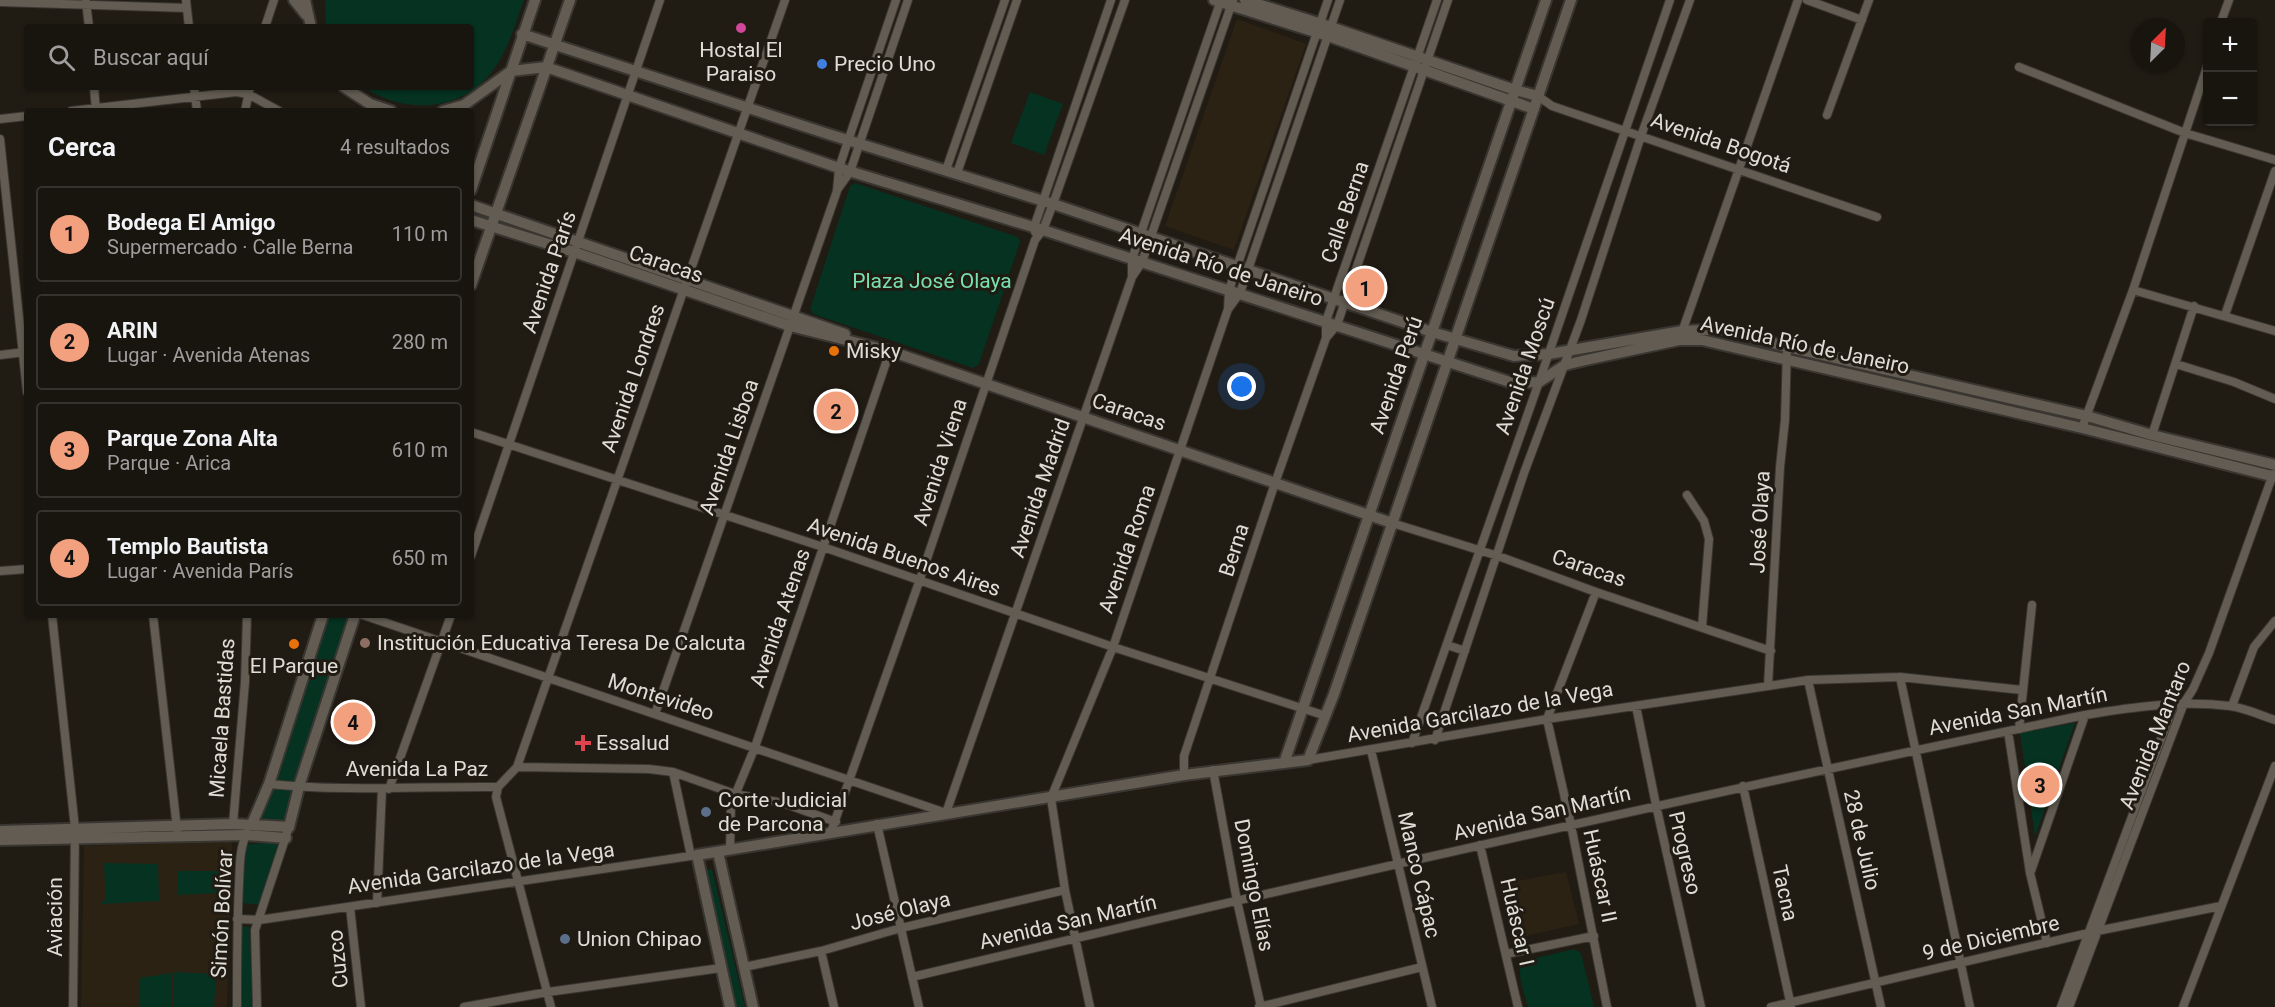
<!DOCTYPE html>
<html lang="es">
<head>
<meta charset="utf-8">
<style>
	:root { --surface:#18140e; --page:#211d17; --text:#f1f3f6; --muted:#9f9e9e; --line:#36332e; --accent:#f2a07e }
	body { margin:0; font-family:Roboto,sans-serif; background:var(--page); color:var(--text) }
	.controls { position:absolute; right:18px; top:18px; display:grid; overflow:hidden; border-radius:6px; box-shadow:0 2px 4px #0004 }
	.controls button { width:54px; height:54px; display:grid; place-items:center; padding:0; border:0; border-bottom:2px solid var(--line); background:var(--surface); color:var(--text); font:30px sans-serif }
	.compass { position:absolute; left:2131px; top:18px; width:54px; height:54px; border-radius:50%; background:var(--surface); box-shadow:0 2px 4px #0004; rotate:24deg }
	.you { position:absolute; left:1242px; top:387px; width:21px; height:21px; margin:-15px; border:4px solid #fff; border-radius:50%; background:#1a73e8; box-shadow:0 0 0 9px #1a73e833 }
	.badge { display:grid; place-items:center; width:39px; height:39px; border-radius:50%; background:var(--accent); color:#111; font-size:20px; font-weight:700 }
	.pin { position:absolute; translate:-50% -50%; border:3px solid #fff; box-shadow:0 2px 6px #0006 }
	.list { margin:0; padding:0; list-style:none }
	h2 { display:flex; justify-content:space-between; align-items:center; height:78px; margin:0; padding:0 24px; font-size:26px }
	h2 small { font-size:20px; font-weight:400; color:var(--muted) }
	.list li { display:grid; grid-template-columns:39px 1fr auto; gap:18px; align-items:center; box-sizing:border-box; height:96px; margin:0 12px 12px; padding:0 12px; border:2px solid var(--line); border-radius:6px }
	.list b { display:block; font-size:22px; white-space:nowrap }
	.list p { margin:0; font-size:20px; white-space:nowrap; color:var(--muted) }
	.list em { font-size:20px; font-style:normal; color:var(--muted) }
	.icon { flex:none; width:33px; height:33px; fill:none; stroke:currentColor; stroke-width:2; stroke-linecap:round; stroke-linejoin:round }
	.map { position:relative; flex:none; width:2275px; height:1007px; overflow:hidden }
	.search { position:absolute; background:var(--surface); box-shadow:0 2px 4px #0004; left:24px; top:24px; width:450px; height:66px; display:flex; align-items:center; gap:15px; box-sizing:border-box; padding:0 21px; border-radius:6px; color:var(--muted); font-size:22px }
	.panel { position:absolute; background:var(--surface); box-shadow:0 2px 4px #0004; left:24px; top:108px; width:450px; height:510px; border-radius:6px }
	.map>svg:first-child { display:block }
	.built { fill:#2b2214 }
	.green { fill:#053221 }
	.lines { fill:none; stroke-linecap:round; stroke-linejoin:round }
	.street-casing { stroke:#393531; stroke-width:10 }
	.secondary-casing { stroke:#393531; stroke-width:14 }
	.street { stroke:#625c52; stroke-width:8 }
	.secondary { stroke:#625c52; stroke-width:10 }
	.hotel-dot { fill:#d1479c; stroke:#201b13; stroke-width:2 }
	.shop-dot { fill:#3f7fe0; stroke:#201b13; stroke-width:2 }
	.food-dot { fill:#e8710a; stroke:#201b13; stroke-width:2 }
	.education-dot { fill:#8d6e63; stroke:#201b13; stroke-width:2 }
	.health-dot { fill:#e0444e; stroke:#201b13; stroke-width:2 }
	.service-dot { fill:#5c6f8a; stroke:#201b13; stroke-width:2 }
	.labels { text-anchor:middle; stroke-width:6; stroke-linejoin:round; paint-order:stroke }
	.poi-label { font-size:21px; fill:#e0ddd7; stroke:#201b13; text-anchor:start }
	.street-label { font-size:21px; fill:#e0ddd7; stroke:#201b13 }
	.park-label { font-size:21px; fill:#78e1b0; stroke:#201b13 }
</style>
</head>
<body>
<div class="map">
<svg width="2275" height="1007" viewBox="0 0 2275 1007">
	<rect width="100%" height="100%" fill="#201b13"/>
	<path class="built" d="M1237,19L1306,44L1234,250L1165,226Z
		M232,842L227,1007H81L84,846Z
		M1566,872L1579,924L1513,939L1500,884Z"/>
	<path class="green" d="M325,0H524C515,24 508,51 492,72C460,113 404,114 363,87H471V27H326Z
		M1030,92L1063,104L1044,155L1011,143Z
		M855,183L1018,237L1020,242L979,364L973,368L813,314L810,309L850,186Z
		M325,615H359L289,827L252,824Z
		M2075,723L2035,837L2020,733Z
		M279,841L277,852L261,905L241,903L245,845Z
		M104,863L158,864L159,901L102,904V901H106Z
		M712,869L745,1007H735L703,870Z
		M177,871H219L221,893L178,895Z
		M240,926L250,927L252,1007H240Z
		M1574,949L1581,953L1594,1007H1528C1525,994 1515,973 1523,961Z
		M173,972L216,974L214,1007H174Z
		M171,973V1007H140V978Z"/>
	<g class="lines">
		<g class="street-casing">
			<path id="street" d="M186,0L189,27
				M1807,0L1862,20
				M0,2L187,8
				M86,2L89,27
				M2221,22L2229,0
				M265,27L274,0
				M2019,67L2185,133L2275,160
				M94,87L96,111
				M194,87L197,111
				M1538,96L1552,106L1877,217
				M71,111L236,92L248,94L279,111
				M245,111L250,87
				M1827,115L1869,0
				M0,119L27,116
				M0,139L27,392
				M946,170L1005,0
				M957,173L1017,0
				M837,190L850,172L908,0
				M1035,232L1034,227L1043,201L1111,0
				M1132,275V259L1221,0
				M2133,290L2275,331
				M1229,308L1240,293L1340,0
				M2225,315L2275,171
				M1681,335L1798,0
				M1326,338V321L1437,0
				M0,355L25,352
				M2176,364L2234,382L2275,399
				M2082,428L2133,290L2208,64
				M471,432L823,547L1113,647L1326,716
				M2152,435L2194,306
				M1687,495L1704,521L1709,539L1702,627
				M1392,523L1498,556L1596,592L1771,651
				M471,556L660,0
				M0,571L27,569
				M1596,592L1547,719L1571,825L1607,1007
				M52,615L75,828L73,1007
				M153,615L177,829
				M363,615L946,813L1132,277L1142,262L1233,0
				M1447,645L1465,651
				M1900,677L1970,1007
				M1808,680L1881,1007
				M1768,686L1780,467L1785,420L1787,347
				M1636,706L1656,805L1701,1007
				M2232,706L2254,647L2275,621
				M655,714L837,191L839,168L848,141L896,0
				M2019,729L2032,605
				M2008,731L2030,873L2047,943
				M1435,740L1524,473L1581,320L1641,136L1690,0
				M1412,743L1539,382L1670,0
				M1371,750L1432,1007
				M1308,760L1547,719L1808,680L1900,677L2022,690
				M517,767L785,0
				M1213,770L1237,901L1261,1007
				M673,772L691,856
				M1184,775V756L1275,483L1326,338L1337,325L1448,0
				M269,784C345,792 422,786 498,787L517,767L649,769L673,772L735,794L783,803L836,822
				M1743,786L1791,1006
				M498,787L496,797L551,1007
				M389,789L451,615
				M233,824L245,682L247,615
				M877,824L919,1007
				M831,832L919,582L1035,240L1043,230L1053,204L1125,0
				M1480,845L1518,1007
				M730,850L731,805L755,747L890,351
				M2031,871L2085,715
				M377,903L382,789
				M350,907L361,1007
				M237,919L259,920L697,855
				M821,951L834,1007
				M1506,954L1594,936
				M744,967L821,951L901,928L1065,890
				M912,977C1302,884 1693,796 2085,715C2133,707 2181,700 2230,706C2245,708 2260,715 2275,720
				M237,1007C237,966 237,925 239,884C240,867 239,849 247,833
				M257,1007L255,930L289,827
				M464,1007L548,992L721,968
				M1090,1007L1065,890L1051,798L1113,647L1228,309L1229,290L1328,0
				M1259,1007L1422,967
				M1771,1007L2097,931L2221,906
				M2061,1007L2174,704
				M2069,1007L2184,703L2193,689L2209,653L2273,474
				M2183,1007L2275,766"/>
		</g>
		<g class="secondary-casing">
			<path id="secondary" d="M294,0L306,15
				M305,0L311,27
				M1214,0L1328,36L1534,109
				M1245,0L1331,27L1515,90L1538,96
				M522,34L828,134L1053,204L1432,332L1514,356L1549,354L1682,331L1723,329L1787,347L2087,416L2152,435L2275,465
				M344,87L370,104L391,111
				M443,111L464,105L511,71L546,67L839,168L1043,230L1513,383L1539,382L1565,365L1586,360L1679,340H1702L2082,428L2275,477
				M471,190L535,0
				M471,205L845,334
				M471,220L574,252L790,326L890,351L1392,523
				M471,285L570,0
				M1284,763L1546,0
				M252,824L269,784L323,615
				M0,831L233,824L289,827L300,783L355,615
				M0,840L246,835L286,838
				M718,852L753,1007
				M730,1007L697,855L1184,775L1308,760L1334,694L1571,0"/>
		</g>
		<use href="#street" class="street"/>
		<use href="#secondary" class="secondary"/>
	</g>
	<circle class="hotel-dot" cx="741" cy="28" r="6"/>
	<circle class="shop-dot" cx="822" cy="64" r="6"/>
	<g class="food-dot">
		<circle cx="834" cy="351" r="6"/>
		<circle cx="294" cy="644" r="6"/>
	</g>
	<circle class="education-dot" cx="365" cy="643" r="6"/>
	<path class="health-dot" d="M580 734h6v6h6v6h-6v6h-6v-6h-6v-6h6z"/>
	<g class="service-dot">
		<circle cx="706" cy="812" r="6"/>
		<circle cx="565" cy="939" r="6"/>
	</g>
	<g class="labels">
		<g class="poi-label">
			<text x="741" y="57" text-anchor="middle">Hostal El<tspan x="741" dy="24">Paraiso</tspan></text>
			<text x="834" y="71">Precio Uno</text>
			<text x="846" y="358">Misky</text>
			<text x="377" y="650">Institución Educativa Teresa De Calcuta</text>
			<text x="294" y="673" text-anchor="middle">El Parque</text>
			<text x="596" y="750">Essalud</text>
			<text x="718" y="807">Corte Judicial<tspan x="718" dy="24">de Parcona</tspan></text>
			<text x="577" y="946">Union Chipao</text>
		</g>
		<g class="street-label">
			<text transform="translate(1721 143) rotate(19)" y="7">Avenida Bogotá</text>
			<text transform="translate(1345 212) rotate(-71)" y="7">Calle Berna</text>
			<text transform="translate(666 264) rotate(19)" y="7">Caracas</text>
			<text transform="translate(1221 267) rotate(18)" y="7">Avenida Río de Janeiro</text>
			<text transform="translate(549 272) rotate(-71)" y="7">Avenida París</text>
			<text transform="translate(1805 345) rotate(12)" y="7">Avenida Río de Janeiro</text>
			<text transform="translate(1525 366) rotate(-71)" y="7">Avenida Moscú</text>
			<text transform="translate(1396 375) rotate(-71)" y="7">Avenida Perú</text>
			<text transform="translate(633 378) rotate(-71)" y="7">Avenida Londres</text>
			<text transform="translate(1129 412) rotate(19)" y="7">Caracas</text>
			<text transform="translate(729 447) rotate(-71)" y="7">Avenida Lisboa</text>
			<text transform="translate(940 462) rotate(-72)" y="7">Avenida Viena</text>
			<text transform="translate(1040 488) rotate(-71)" y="7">Avenida Madrid</text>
			<text transform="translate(1760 522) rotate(-87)" y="7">José Olaya</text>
			<text transform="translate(1127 549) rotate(-71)" y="7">Avenida Roma</text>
			<text transform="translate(1234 550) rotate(-72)" y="7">Berna</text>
			<text transform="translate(904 557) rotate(19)" y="7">Avenida Buenos Aires</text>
			<text transform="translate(1589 568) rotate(19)" y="7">Caracas</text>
			<text transform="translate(780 618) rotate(-71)" y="7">Avenida Atenas</text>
			<text transform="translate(661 697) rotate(18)" y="7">Montevideo</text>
			<text transform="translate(2018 711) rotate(-11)" y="7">Avenida San Martín</text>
			<text transform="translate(1480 712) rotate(-10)" y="7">Avenida Garcilazo de la Vega</text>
			<text transform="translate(222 718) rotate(-86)" y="7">Micaela Bastidas</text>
			<text transform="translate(2155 735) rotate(-68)" y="7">Avenida Mantaro</text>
			<text x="417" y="776">Avenida La Paz</text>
			<text transform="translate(1542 813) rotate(-13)" y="7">Avenida San Martín</text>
			<text transform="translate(1862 840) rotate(77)" y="7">28 de Julio</text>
			<text transform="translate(1685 853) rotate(77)" y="7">Progreso</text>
			<text transform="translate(481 868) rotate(-8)" y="7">Avenida Garcilazo de la Vega</text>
			<text transform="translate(1419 875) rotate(77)" y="7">Manco Cápac</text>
			<text transform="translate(1600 876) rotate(78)" y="7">Huáscar II</text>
			<text transform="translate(1254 885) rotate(79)" y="7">Domingo Elías</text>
			<text transform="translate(1785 893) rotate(78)" y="7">Tacna</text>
			<text transform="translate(900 911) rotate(-14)" y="7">José Olaya</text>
			<text transform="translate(222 914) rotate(-87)" y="7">Simón Bolívar</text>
			<text transform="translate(55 917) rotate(-90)" y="7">Aviación</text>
			<text transform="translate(1068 922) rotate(-13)" y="7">Avenida San Martín</text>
			<text transform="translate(1517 922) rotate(77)" y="7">Huáscar I</text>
			<text transform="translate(1991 938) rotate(-13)" y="7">9 de Diciembre</text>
			<text transform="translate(338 959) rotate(-96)" y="7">Cuzco</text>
		</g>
		<g class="park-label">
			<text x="932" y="288">Plaza José Olaya</text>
		</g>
	</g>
</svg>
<div class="controls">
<button>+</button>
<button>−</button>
</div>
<svg class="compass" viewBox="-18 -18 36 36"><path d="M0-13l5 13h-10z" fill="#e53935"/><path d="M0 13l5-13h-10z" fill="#9f9e9e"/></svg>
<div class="you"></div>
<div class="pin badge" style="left:1365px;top:288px">1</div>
<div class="pin badge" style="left:836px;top:411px">2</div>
<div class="pin badge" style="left:2040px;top:785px">3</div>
<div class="pin badge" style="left:353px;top:722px">4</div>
<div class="search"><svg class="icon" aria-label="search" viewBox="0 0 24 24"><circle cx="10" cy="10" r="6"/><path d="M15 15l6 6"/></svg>Buscar aquí</div>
<section class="panel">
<h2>Cerca<small>4 resultados</small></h2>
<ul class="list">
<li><span class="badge">1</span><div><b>Bodega El Amigo</b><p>Supermercado · Calle Berna</p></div><em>110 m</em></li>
<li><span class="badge">2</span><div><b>ARIN</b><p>Lugar · Avenida Atenas</p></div><em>280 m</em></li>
<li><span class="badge">3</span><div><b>Parque Zona Alta</b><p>Parque · Arica</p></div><em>610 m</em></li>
<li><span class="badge">4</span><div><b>Templo Bautista</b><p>Lugar · Avenida París</p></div><em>650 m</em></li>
</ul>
</section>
</div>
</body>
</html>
